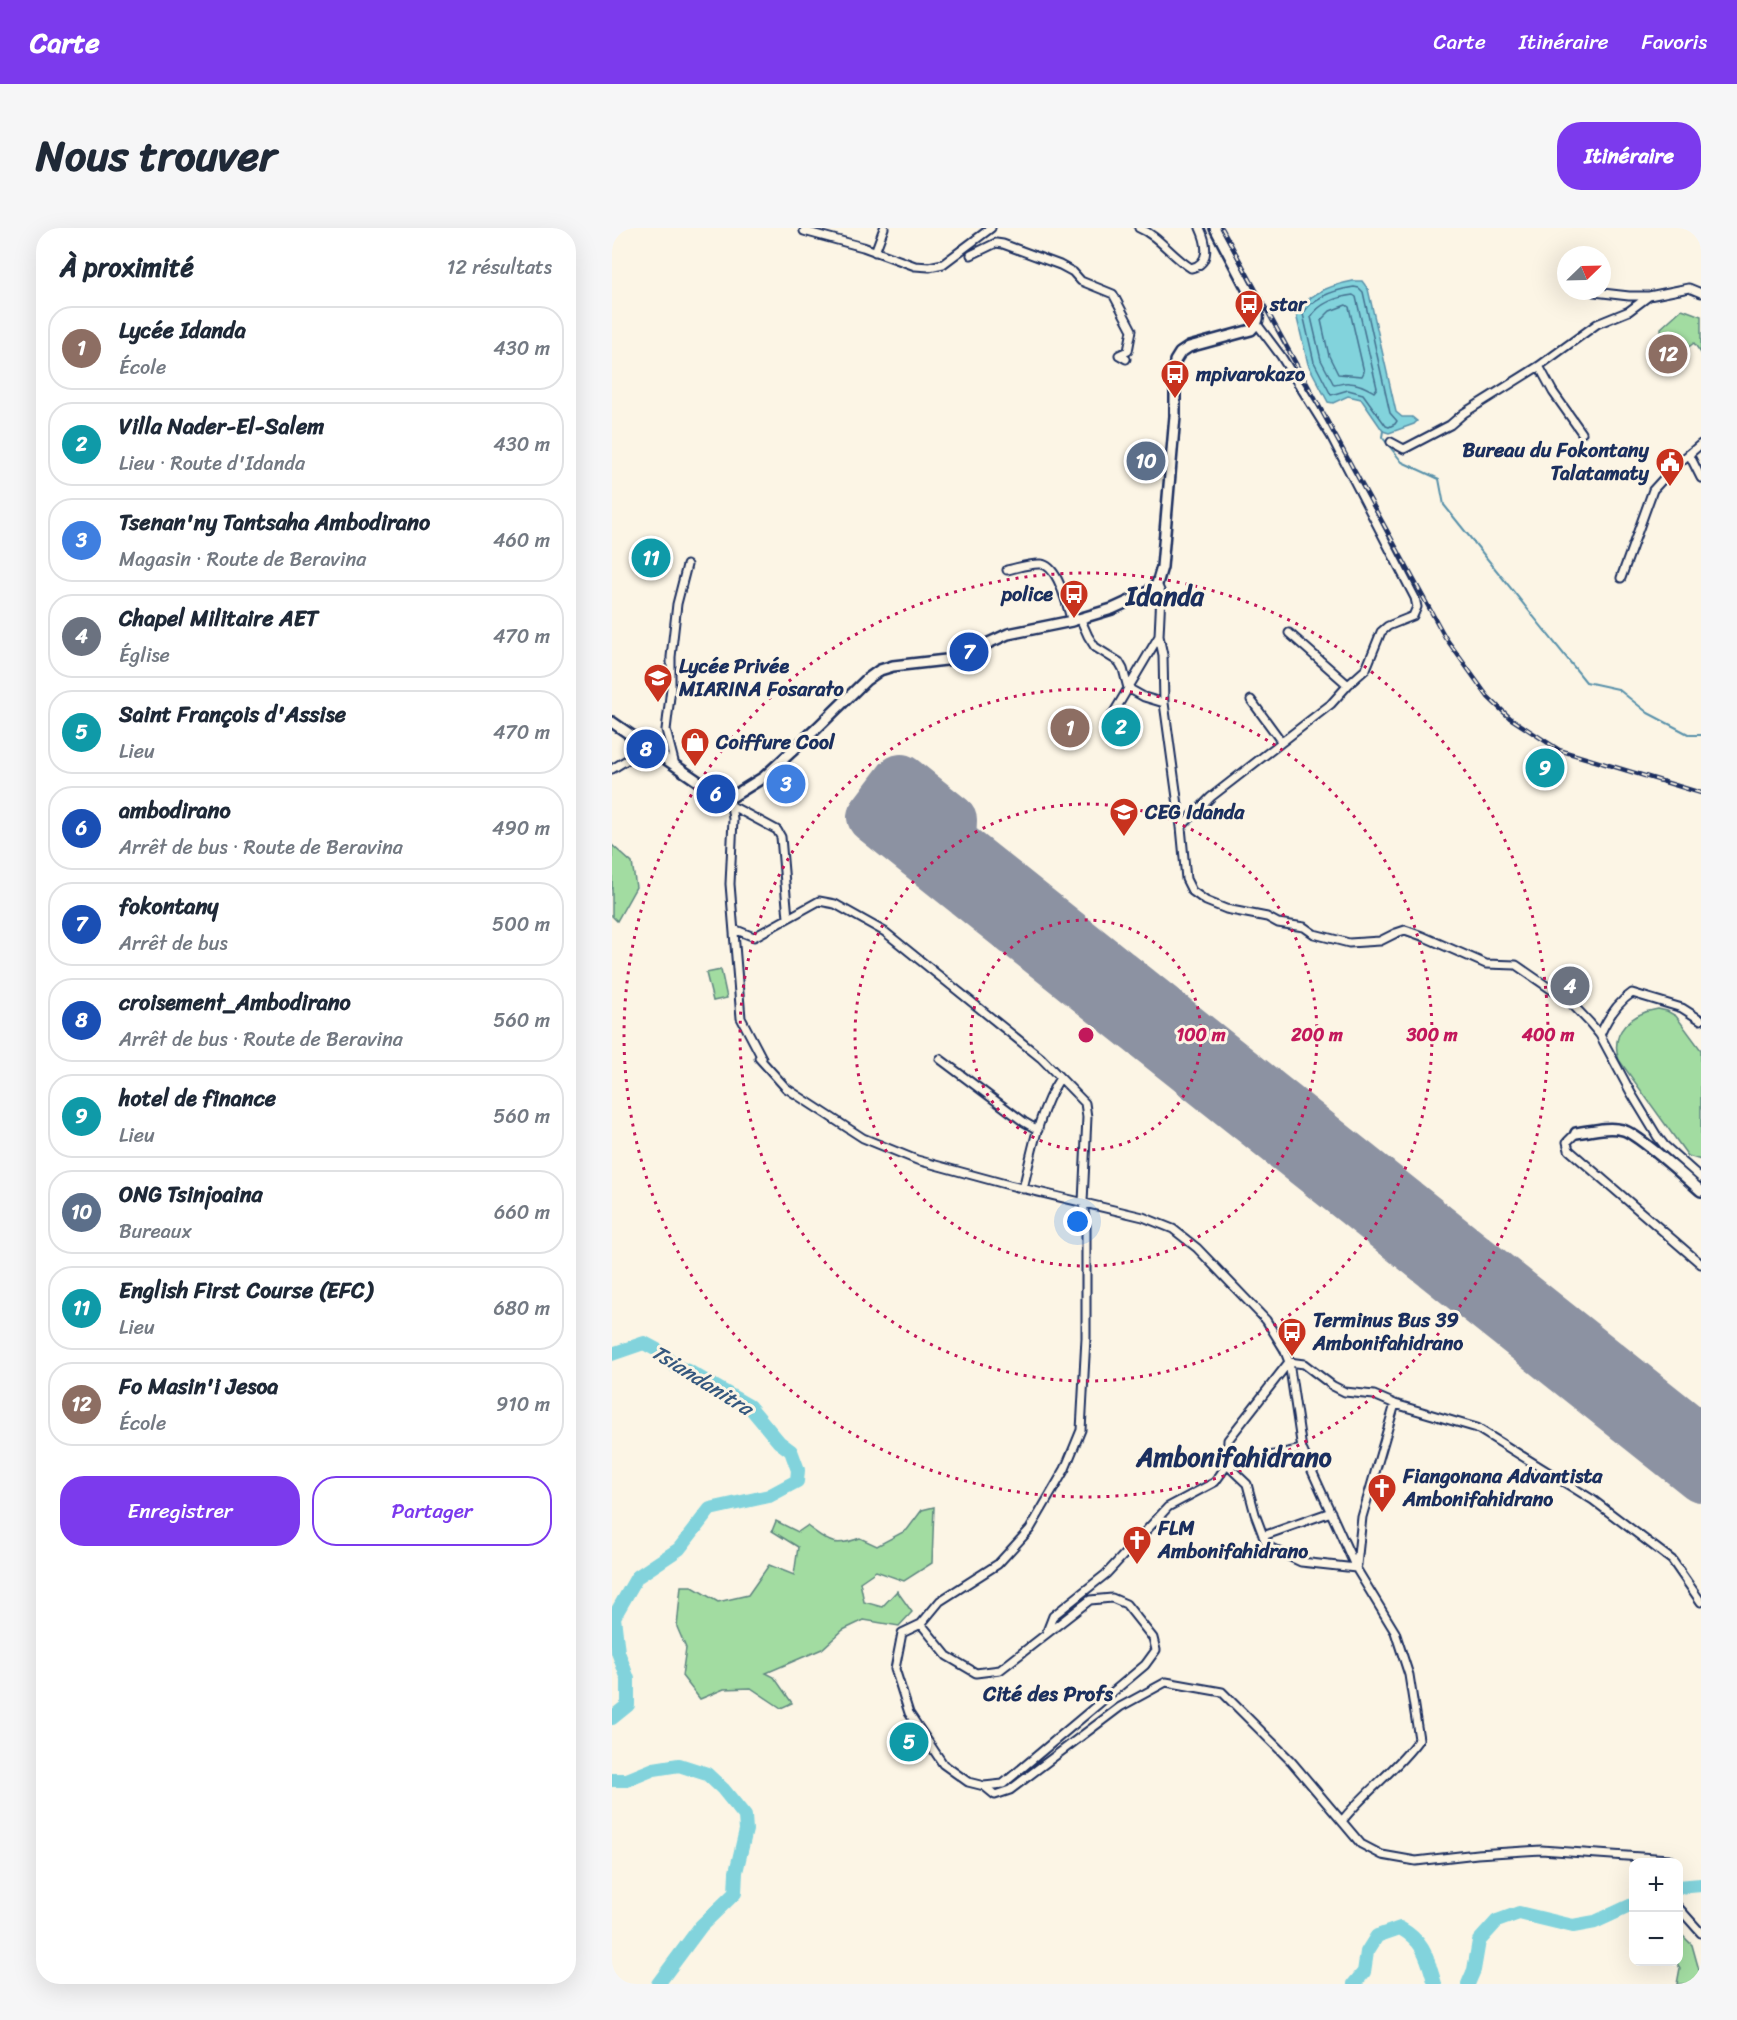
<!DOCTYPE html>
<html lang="fr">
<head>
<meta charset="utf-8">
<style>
	:root { --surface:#fff; --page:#f6f6f7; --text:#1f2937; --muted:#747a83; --line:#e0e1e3; --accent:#7c3aed }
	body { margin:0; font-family:Sriracha,sans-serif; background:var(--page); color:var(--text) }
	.controls { position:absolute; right:18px; bottom:18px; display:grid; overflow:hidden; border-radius:12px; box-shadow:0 6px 24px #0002 }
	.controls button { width:54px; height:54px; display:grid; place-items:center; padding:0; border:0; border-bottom:2px solid var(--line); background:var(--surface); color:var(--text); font:30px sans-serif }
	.compass { position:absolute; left:945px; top:18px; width:54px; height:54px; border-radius:50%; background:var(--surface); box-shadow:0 6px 24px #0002; rotate:67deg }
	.you { position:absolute; left:466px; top:994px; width:21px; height:21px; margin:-15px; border:4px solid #fff; border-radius:50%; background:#1a73e8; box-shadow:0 0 0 9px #1a73e833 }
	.badge { display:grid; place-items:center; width:39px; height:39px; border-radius:50%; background:var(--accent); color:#fff; font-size:20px; font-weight:700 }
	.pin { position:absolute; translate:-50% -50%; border:3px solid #fff; box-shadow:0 2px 6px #0006 }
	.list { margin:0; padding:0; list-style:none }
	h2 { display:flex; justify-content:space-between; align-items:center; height:78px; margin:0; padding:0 24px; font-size:26px }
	h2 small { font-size:20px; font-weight:400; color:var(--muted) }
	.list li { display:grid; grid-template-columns:39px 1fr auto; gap:18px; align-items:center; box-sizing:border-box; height:84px; margin:0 12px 12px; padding:0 12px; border:2px solid var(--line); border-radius:24px }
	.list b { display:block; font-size:22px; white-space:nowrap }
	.list p { margin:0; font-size:20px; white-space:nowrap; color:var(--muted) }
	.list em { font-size:20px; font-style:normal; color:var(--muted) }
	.actions { display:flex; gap:12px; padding:18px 24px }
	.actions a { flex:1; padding:14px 0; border:2px solid var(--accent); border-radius:24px; text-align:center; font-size:21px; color:var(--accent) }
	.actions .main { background:var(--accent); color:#fff }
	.map { position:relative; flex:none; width:1089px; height:1756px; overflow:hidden; border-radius:24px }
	header { display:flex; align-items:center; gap:36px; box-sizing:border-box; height:84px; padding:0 30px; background:var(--accent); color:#fff }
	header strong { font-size:28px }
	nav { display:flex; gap:33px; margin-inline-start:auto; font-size:21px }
	.intro { display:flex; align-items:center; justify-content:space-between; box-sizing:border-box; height:144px; padding:0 36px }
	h1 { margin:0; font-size:42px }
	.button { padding:15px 27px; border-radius:24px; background:var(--accent); color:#fff; font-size:21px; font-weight:700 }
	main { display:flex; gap:36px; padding:0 36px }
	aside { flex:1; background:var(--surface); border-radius:24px; box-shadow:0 6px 24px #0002 }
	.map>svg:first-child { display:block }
	.green { fill:#a2dca1; stroke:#5e8680; stroke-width:1.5 }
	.water { fill:#82d3dc; stroke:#5991aa; stroke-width:1.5 }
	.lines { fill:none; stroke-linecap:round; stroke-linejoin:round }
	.shore { stroke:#447190; stroke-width:1.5 }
	.stream { stroke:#5991aa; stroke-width:2 }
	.river { stroke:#82d3dc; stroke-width:14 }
	.runway { stroke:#8c92a2; stroke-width:52 }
	.street-casing { stroke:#1b2f5e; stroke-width:11 }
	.secondary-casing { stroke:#1b2f5e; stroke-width:14 }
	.street { stroke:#fcf5e5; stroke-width:7 }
	.secondary { stroke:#fcf5e5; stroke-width:9 }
	.rail-casing { stroke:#1b2f5e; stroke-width:4.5 }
	.rail { stroke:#fcf5e5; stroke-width:2; stroke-dasharray:7; stroke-linecap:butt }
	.ring { fill:none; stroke:#c2185b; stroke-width:3; stroke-dasharray:3 6 }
	.labels { text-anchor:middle; stroke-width:6; stroke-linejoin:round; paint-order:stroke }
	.poi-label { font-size:20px; font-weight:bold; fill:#1b2f5e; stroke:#fcf5e5; text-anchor:start }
	.water-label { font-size:21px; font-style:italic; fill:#35587e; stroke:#fcf5e5 }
	.neighbourhood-label { font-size:21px; font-weight:bold; fill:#1b2f5e; stroke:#fcf5e5 }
	.district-label { font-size:26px; font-weight:bold; fill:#1b2f5e; stroke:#fcf5e5 }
	.centre { fill:#c2185b; stroke:#fcf5e5; stroke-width:3 }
	.ring-label { font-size:18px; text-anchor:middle; font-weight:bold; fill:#c2185b; stroke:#fcf5e5; stroke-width:6; stroke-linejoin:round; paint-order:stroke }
</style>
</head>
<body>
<header>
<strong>Carte</strong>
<nav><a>Carte</a><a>Itinéraire</a><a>Favoris</a></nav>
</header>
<div class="intro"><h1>Nous trouver</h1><a class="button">Itinéraire</a></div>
<main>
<aside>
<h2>À proximité<small>12 résultats</small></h2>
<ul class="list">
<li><span class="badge" style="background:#8d6e63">1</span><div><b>Lycée Idanda</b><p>École</p></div><em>430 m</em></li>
<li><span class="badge" style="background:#0f9aa8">2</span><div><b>Villa Nader-El-Salem</b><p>Lieu · Route d'Idanda</p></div><em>430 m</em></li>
<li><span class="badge" style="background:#3f7fe0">3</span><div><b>Tsenan'ny Tantsaha Ambodirano</b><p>Magasin · Route de Beravina</p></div><em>460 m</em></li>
<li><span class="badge" style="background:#6b7280">4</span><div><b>Chapel Militaire AET</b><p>Église</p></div><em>470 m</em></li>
<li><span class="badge" style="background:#0f9aa8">5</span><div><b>Saint François d'Assise</b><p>Lieu</p></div><em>470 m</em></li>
<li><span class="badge" style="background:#1a4fb4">6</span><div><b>ambodirano</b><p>Arrêt de bus · Route de Beravina</p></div><em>490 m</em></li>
<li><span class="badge" style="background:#1a4fb4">7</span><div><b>fokontany</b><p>Arrêt de bus</p></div><em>500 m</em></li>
<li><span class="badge" style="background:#1a4fb4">8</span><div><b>croisement_Ambodirano</b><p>Arrêt de bus · Route de Beravina</p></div><em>560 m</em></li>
<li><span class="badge" style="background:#0f9aa8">9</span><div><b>hotel de finance</b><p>Lieu</p></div><em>560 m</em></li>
<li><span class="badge" style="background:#5c6f8a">10</span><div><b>ONG Tsinjoaina</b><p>Bureaux</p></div><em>660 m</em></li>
<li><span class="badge" style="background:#0f9aa8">11</span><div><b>English First Course (EFC)</b><p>Lieu</p></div><em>680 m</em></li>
<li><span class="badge" style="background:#8d6e63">12</span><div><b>Fo Masin'i Jesoa</b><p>École</p></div><em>910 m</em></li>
</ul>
<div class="actions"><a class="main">Enregistrer</a><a>Partager</a></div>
</aside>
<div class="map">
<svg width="1089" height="1756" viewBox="0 0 1089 1756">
	<rect width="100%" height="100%" fill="#fcf5e5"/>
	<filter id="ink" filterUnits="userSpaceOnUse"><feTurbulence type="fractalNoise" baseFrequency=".0167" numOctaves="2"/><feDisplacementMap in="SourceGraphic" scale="12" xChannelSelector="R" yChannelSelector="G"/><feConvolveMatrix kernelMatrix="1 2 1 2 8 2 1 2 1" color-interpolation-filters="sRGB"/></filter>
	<g filter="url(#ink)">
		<path class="green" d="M1070,81L1089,88V125L1082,115L1063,129L1051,125L1049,100Z
			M0,617L20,635L24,659L5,693L0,688Z
			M109,742L115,770L101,773L94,745Z
			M1046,781L1055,783L1064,788L1089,822V932L1076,928L1007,832C997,804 1020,785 1046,781Z
			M322,1279L320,1335L292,1353L264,1343L248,1354L252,1374L270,1379L285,1363L300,1384L287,1398L252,1392L231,1402L210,1421L154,1445L162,1449L180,1475L169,1480L139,1460L112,1461L88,1471L70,1448L74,1420L65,1399L69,1358H79L106,1374L136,1367L157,1337L182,1347L186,1319L160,1303L164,1293L186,1304L195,1298C217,1314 221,1320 248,1310L265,1318L295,1302L310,1282Z
			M1067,1704L1080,1717L1089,1749L1086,1756H1065L1068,1740L1064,1734H1066Z"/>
		<path class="water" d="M741,53H750L756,61L784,184L790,189H800L805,193L802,196L777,205L771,203L749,171L736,168L721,175L716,174L696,136L684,86C696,65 719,57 741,53Z"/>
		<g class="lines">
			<path class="shore" d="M742,59L747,60L751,64L778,185L785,193L783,196L777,199L774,198L751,166L736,162L719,167L702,134L691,86C701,68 723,62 742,59Z
				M741,67L744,69L765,160L762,164C755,160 747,155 737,155C732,154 727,157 722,157L709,132L699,89C707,75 726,69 741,67Z
				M734,77L737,79L752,144L750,148L726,146L717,128L709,92L718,83Z"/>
			<path class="stream" d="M771,203L770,209L790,234L827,251L832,277L974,454L1006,461L1036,485L1078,507H1089"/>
			<path class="river" d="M0,1126L32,1115L47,1123L63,1138L78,1144L137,1178L167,1214L179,1223L186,1242L185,1253L157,1268L98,1281L67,1321L25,1349L2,1389L6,1424L16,1451V1477L0,1490
				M0,1552H15L42,1541L67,1537L95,1546L111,1561L133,1588L134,1602L124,1644L123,1665L89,1698L46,1756
				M1066,1659L1089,1657
				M742,1756L752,1744L755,1724L765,1708L788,1700C813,1714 815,1730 823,1756
				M856,1756L862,1742L867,1713L885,1693L907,1685L961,1698L983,1694L1022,1676"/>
			<path class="runway" d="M1089,1212L338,613L339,592L289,552L261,589L1089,1248"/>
			<g class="street-casing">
				<path id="street" d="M527,0C547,8 559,28 579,40C599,36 595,15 588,0
					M192,3L251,19L303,38L317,39L331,36L379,0
					M263,24L272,0
					M359,27L384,15L391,16L448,37L461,44L469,53L501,66L520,102L516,123L507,127L514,131
					M982,64L1017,68H1037
					M927,138L941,164L970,205
					M779,214L792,221L838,197L852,185L927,138L985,96L1017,83L1037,68L1077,60L1089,65
					M1077,226L1089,250
					M395,342C405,340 418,335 429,336C447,338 454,377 460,393
					M1009,350L1041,262L1062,239L1089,216
					M545,356L549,365L547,408L551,427L552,475L569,599L574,651L580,663L594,673L614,681L655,689L666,695L692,699L702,706L737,715L768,713L784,705L793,702L810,708L874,736L904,737L959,775L978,795L988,807L1019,865L1045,908L1052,917L1089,950
					M468,390L476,408L483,419L507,434L511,441L516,460L532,469L552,475
					M677,405L736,457
					M639,472L669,513
					M495,496L547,408
					M63,537L54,502L59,460V429L65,376L75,337
					M0,541L36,519
					M118,570L121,591L118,656L129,790L150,830H147L174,860L251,910L305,932L397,957L531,989L561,1001L585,1020L654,1092L672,1121L677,1134L690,1221L744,1340L783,1404L797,1447L807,1511C785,1542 753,1563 730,1593
					M120,578L165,602L169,609L176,690
					M569,599L599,569L719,476L736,457L754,441L769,404L776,398L801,388L805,379L803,370L719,208L669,128L645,96
					M122,701L142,709L207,673L223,676L273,704L429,830L473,875L475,889L471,974L474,998V1110L469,1202L453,1241L418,1301L386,1336L328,1373L309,1396L290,1405L283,1441L297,1485L331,1536L356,1554L372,1558L383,1567L398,1562L508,1479L554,1454L610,1464L679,1533L749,1616L770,1627L804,1633L865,1626L929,1622L1057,1631L1059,1634
					M988,807C995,791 1005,775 1020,765L1070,780L1089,792
					M328,831L412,894L426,902
					M964,905L955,914L957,922L1089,1036
					M411,961C420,923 427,882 448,850
					M677,1134L692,1136L721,1158L733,1164L762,1167L783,1176L865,1200L981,1272L1060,1332L1089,1374
					M615,1237L635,1256L643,1286L655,1318L689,1334L744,1340
					M615,1237L690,1221
					M651,1308L719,1284
					M745,1337L750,1289L783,1176
					M309,1396L335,1428L364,1445L388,1442L478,1372L500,1370L514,1376L541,1410L544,1422L533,1437L391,1556L372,1558
					M434,1406L441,1388L494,1346L556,1279L603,1254L615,1237L616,1212L677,1134
					M1066,1679L1089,1705"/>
			</g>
			<g class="secondary-casing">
				<path id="secondary" d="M0,494L106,567L118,570L152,549L205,500L254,452L268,442L281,438L334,432L348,428L396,406L460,393L500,381L535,365L545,356L550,339L563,188V133L568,125L577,119L639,102C647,94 648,89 644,78L603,0
					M964,905C979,903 996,898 1011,902C1026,906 1074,950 1089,963"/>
			</g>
			<use href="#street" class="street"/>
			<use href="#secondary" class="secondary"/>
			<g class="rail-casing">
				<path id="rail" d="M610,0L833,409L876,469L898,490L947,522L1089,565"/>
			</g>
			<use href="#rail" class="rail"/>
		</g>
	</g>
	<g class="ring">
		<circle cx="474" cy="807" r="115"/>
		<circle cx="474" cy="807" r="231"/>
		<circle cx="474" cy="807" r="346"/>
		<circle cx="474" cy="807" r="462"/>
	</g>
	<defs>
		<g id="bus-pin" transform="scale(1.5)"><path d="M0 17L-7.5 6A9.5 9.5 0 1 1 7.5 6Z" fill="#c8321e" stroke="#fcf5e5"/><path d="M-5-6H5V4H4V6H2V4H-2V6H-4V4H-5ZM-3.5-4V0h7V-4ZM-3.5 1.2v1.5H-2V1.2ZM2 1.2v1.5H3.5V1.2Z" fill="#fff"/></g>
		<g id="civic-pin" transform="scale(1.5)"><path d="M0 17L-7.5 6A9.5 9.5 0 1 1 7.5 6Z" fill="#c8321e" stroke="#fcf5e5"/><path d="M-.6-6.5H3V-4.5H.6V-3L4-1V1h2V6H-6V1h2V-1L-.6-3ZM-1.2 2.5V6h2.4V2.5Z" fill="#fff"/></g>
		<g id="school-pin" transform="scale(1.5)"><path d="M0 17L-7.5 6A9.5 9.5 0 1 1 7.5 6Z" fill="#c8321e" stroke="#fcf5e5"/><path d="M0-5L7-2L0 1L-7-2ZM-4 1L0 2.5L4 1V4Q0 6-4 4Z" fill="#fff"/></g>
		<g id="shop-pin" transform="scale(1.5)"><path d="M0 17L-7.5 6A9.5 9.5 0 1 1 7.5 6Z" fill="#c8321e" stroke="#fcf5e5"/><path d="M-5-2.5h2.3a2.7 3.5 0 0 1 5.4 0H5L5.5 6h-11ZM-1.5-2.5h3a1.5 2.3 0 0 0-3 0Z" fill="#fff"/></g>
		<g id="church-pin" transform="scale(1.5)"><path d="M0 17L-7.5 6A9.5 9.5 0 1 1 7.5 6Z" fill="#c8321e" stroke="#fcf5e5"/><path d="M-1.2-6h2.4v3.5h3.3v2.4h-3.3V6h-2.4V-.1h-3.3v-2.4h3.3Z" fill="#fff"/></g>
	</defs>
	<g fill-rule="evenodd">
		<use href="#bus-pin" x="637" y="76"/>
		<use href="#bus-pin" x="563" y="146"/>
		<use href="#civic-pin" x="1058" y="234"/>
		<use href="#bus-pin" x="462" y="366"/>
		<use href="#school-pin" x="46" y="450"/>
		<use href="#shop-pin" x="83" y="514"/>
		<use href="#school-pin" x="512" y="584"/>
		<use href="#bus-pin" x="680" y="1104"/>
		<use href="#church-pin" x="770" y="1260"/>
		<use href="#church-pin" x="525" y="1312"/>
	</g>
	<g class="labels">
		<g class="poi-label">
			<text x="658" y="83">star</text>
			<text x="584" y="153">mpivarokazo</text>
			<text x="1037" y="229" text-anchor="end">Bureau du Fokontany<tspan x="1037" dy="23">Talatamaty</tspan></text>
			<text x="441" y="373" text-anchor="end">police</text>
			<text x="67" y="445">Lycée Privée<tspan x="67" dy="23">MIARINA Fosarato</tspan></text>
			<text x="104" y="521">Coiffure Cool</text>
			<text x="533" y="591">CEG Idanda</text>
			<text x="701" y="1099">Terminus Bus 39<tspan x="701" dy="23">Ambonifahidrano</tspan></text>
			<text x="791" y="1255">Fiangonana Advantista<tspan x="791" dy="23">Ambonifahidrano</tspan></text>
			<text x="546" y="1307">FLM<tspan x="546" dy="23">Ambonifahidrano</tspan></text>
		</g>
		<g class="water-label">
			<text transform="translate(90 1152) rotate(32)" y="7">Tsiandanitra</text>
		</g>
		<g class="neighbourhood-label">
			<text x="436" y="1473">Cité des Profs</text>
		</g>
		<g class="district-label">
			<text x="553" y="377">Idanda</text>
			<text x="622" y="1238">Ambonifahidrano</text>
		</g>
	</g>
	<circle cx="474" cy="807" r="9" class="centre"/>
	<g class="ring-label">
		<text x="589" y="813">100 m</text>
		<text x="705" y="813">200 m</text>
		<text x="820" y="813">300 m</text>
		<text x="936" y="813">400 m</text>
	</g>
</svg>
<div class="controls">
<button>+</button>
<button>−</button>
</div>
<svg class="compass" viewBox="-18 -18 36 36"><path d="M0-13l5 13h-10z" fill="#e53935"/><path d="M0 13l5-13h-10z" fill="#747a83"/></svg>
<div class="you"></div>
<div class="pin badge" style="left:458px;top:500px;background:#8d6e63">1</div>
<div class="pin badge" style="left:509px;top:499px;background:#0f9aa8">2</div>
<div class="pin badge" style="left:174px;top:556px;background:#3f7fe0">3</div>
<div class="pin badge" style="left:958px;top:758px;background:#6b7280">4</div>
<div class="pin badge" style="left:297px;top:1514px;background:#0f9aa8">5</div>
<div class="pin badge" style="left:104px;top:566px;background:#1a4fb4">6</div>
<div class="pin badge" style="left:357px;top:424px;background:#1a4fb4">7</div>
<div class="pin badge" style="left:34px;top:521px;background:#1a4fb4">8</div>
<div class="pin badge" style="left:933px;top:540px;background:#0f9aa8">9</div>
<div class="pin badge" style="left:534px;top:233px;background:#5c6f8a">10</div>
<div class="pin badge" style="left:39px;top:330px;background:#0f9aa8">11</div>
<div class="pin badge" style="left:1056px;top:126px;background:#8d6e63">12</div>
</div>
</main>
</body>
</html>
